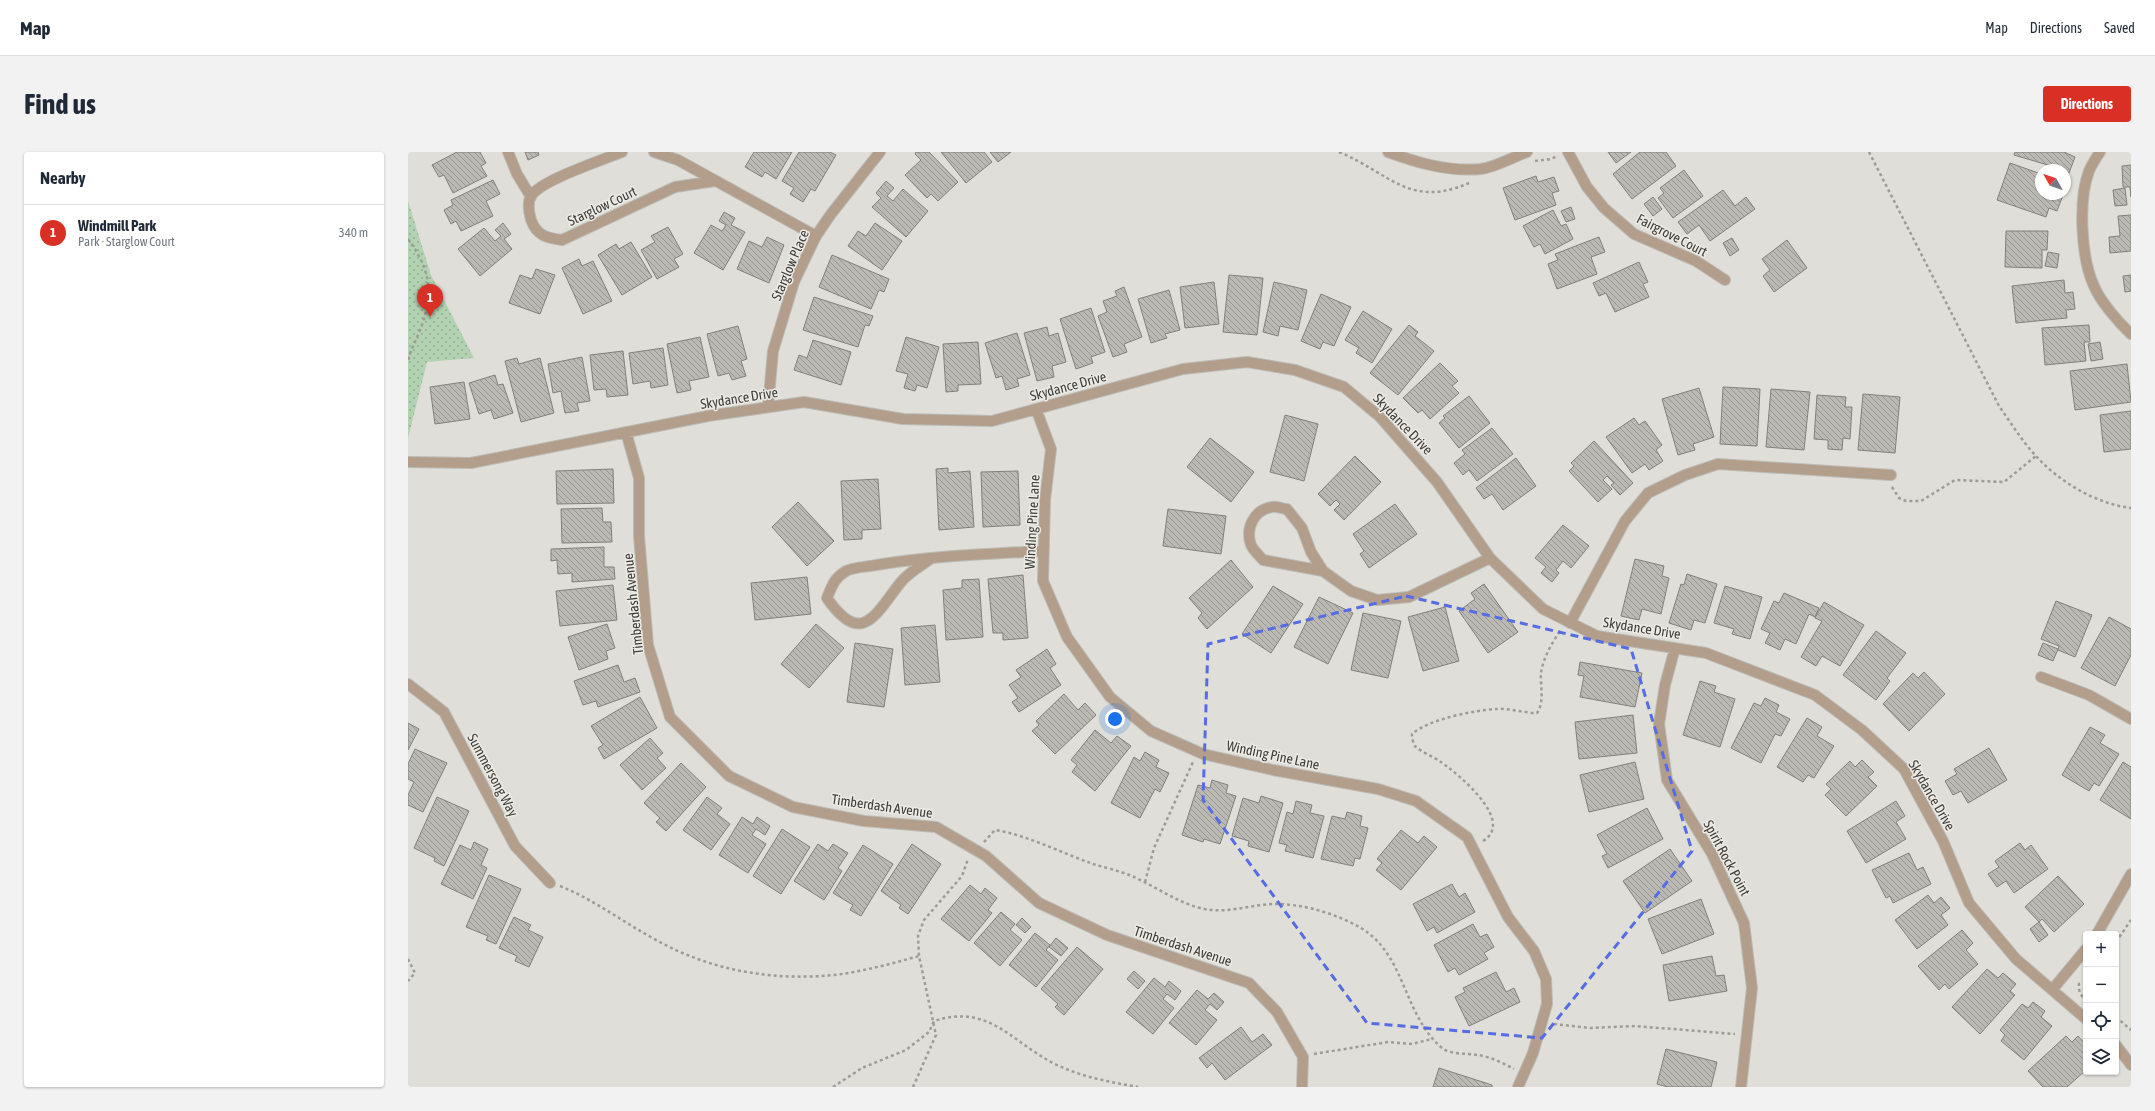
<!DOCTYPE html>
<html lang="en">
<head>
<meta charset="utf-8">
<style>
	:root { --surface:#fff; --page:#f2f2f3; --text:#1f2937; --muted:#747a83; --line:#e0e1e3; --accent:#d93025 }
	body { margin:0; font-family:"Asap Condensed",sans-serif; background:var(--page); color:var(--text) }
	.controls { position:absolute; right:12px; bottom:12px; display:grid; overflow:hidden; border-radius:4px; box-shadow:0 1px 3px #0004 }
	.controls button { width:36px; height:36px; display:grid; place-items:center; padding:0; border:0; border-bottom:1px solid var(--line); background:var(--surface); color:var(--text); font:20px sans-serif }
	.compass { position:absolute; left:1627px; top:12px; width:36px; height:36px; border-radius:50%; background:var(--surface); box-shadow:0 1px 3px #0004; rotate:310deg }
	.you { position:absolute; left:707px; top:567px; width:14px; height:14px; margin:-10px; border:3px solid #fff; border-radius:50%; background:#1a73e8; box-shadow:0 0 0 6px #1a73e833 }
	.badge { display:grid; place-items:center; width:26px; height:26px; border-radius:50%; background:var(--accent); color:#fff; font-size:13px; font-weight:700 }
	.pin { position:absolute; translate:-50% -33px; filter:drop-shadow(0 1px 2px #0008) }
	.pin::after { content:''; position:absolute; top:21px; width:14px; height:12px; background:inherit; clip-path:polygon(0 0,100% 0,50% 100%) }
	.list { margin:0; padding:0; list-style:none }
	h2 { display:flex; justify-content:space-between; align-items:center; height:52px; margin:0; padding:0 16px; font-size:17px }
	h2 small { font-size:13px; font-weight:400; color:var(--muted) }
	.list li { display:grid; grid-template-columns:26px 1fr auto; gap:12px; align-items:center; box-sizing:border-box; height:56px; padding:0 16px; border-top:1px solid var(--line) }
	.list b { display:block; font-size:15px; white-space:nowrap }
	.list p { margin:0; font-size:13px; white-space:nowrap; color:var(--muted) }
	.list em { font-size:13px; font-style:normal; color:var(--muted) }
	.icon { flex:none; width:22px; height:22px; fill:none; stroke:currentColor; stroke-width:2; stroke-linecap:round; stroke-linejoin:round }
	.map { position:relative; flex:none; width:1723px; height:935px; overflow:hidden; border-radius:4px }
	header { display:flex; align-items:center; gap:24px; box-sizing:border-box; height:56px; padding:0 20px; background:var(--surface); border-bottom:1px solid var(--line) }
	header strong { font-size:19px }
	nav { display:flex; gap:22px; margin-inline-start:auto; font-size:14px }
	.intro { display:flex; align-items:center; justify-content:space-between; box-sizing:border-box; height:96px; padding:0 24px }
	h1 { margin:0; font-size:28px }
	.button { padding:10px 18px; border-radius:4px; background:var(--accent); color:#fff; font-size:14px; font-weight:700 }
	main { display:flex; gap:24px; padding:0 24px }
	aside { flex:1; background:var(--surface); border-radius:4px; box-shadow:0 1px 3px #0004 }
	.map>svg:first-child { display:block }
	.park { fill:url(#park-dots) }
	.building { fill:url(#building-back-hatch); stroke:#81807a }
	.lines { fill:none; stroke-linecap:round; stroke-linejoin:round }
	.minor-casing { stroke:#bbbbb5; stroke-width:12 }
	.path { stroke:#9d9c97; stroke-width:2.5; stroke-dasharray:3 3; stroke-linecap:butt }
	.minor { stroke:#b39d8b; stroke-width:10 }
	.marked { fill:none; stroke:#556ce2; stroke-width:3; stroke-dasharray:8 5; stroke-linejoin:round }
	.labels { text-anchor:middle; stroke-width:3; stroke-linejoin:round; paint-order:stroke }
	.street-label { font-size:14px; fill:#3d3d3a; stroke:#edebe5 }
</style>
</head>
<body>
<header>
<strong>Map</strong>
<nav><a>Map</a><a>Directions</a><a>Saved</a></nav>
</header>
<div class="intro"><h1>Find us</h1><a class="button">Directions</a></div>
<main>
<aside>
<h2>Nearby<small></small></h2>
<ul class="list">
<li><span class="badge">1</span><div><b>Windmill Park</b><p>Park · Starglow Court</p></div><em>340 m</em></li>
</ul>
</aside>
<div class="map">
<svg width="1723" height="935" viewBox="0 0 1723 935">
	<defs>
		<pattern id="park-dots" width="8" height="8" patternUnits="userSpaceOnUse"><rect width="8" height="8" fill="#b2d2b1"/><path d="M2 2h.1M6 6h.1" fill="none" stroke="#92ac91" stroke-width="1.8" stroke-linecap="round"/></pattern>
		<pattern id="building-back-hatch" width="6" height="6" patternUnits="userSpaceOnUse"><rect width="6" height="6" fill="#bab9b3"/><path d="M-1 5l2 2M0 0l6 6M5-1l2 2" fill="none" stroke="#989893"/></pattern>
	</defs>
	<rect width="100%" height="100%" fill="#dfded8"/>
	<path class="park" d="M0,49L23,123L66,206L19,210L0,286Z"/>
	<path class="building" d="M49,0H72L78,11L73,14L79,24L45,41L36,23L31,25L24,13Z
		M117,0H130L131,3L120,8Z
		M346,0H384L368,27L357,20L354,25L337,15Z
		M391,0H422L428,3L407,39L403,37L395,50L382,42L386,36L374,29Z
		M508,0H521L550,30L530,49L523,42L519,46L497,23L513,8L507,2Z
		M533,0H576L584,10L558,31Z
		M582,0H603L590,10Z
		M1200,0H1223L1208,11Z
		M1232,0H1258L1268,14L1224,47L1205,22Z
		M1607,0H1656L1667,5L1661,21L1657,18L1606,3Z
		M1602,11L1633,22V42L1655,43L1649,59L1641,56L1638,65L1589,48Z
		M1723,13V45L1722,35H1715L1714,14Z
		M1276,18L1295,44L1265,66L1250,46L1256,41L1252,36Z
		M1128,24L1130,30L1146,25L1151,39L1144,41L1148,53L1107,68L1095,36Z
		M85,28L92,42L78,49L85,64L53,79L48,69L43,72L36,58L45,53L43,48Z
		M478,29L486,36L479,44L485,49L495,37L520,59L498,85L464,55L473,46L468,41Z
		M1717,36L1719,53L1707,54L1705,38Z
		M1315,38L1327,54L1338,45L1347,57L1302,89L1291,73L1279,82L1270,70Z
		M1245,45L1254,57L1245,64L1236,52Z
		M1163,55L1167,67L1158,70L1153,59Z
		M1145,58L1153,74L1158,72L1165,87L1137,102L1132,92L1126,95L1115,74Z
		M316,60L327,66L323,73L337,80L315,118L286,101L303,73L314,79L318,73L311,69Z
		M1723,63V99L1702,101L1701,85L1712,84L1710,64Z
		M95,71L103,82L96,87L104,97L72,124L50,97L76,76L87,89L93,84L87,78Z
		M467,71L494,89L474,118L440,94L450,79L458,84Z
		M260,75L275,102L266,107L271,115L249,127L233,98L247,90L243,84Z
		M1598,79H1640L1639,98H1634V116L1597,115Z
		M359,85L376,93L361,131L329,117L341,89L354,95Z
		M1191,85L1197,100L1183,105L1189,122L1149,137L1140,112L1150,108L1147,102Z
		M1324,86L1331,98L1322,104L1315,91Z
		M1379,88L1399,116L1366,140L1355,124L1362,118L1354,107Z
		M223,90L244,125L214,143L190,103L208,92L211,97Z
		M1640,100L1651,102L1649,116L1637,114Z
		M424,103L481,127L476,140L471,138L463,157L411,135Z
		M171,107L174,114L185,109L204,149L175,162L154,116Z
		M1231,110L1240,130L1235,132L1241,145L1207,160L1198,141L1191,144L1185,131Z
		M128,117L147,123L132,162L101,151L112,123L124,127Z
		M821,123L855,126L849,183L815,180Z
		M1723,123V139L1717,140L1715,124Z
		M1656,128L1657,141L1665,140L1667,157L1658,158L1659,166L1608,171L1604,134Z
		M806,130L811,172L777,176L772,135Z
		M866,130L899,138L890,178L872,174L870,184L855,180Z
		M716,135L734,185L716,192L719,200L705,205L690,164L699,160L695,149L709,144L707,139Z
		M761,138L772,178L757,182L759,186L743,191L730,147Z
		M913,142L943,155L926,194L915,190L912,197L893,189Z
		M406,145L465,164L461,174L457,173L450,195L395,178Z
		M683,156L697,200L683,205L685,211L668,217L652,167Z
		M955,159L984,177L964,211L948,201L951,196L937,188Z
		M1001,173L1010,180L1007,184L1026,199L990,243L962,221Z
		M1681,173L1682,190H1676L1678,209L1637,213L1634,176Z
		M330,174L339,207L333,209L338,224L324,228L321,221L310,224L299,182Z
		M639,175L641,184L650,181L658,210L644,214L646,225L629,229L616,181Z
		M609,181L622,223L609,227L611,234L598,238L594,224L588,226L577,191Z
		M292,185L301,225L281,229L283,238L269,241L259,192Z
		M498,185L531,195L519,236L509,233L507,239L496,236L500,222L488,219Z
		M405,188L443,200L433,233L386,218L391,203L399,206Z
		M570,190L573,232L550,233V239L538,240L535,192Z
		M1692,190L1695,207L1683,209L1680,192Z
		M255,196L260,233L243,236L242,229L225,232L221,201Z
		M215,199L220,243L199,245L198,237L186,238L182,203Z
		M174,205L182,249L169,251L171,259L157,261L153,239L145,241L140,212Z
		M109,206L111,212L132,206L146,261L113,270L97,209Z
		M1032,211L1050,229L1044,234L1051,241L1022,267L1014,258L1010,261L995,246Z
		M1719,212L1723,250L1667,258L1662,219Z
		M87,223L90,233L95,232L105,261L86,267L83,258L71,262L61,231Z
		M56,230L62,267L27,272L22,235Z
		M1315,235L1352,237L1349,294L1312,292Z
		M1291,236L1306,285L1285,292L1287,298L1270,303L1254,247Z
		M1363,237L1402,240L1396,298L1358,295Z
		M1455,242L1492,245L1487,301L1450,298Z
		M1409,243L1438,245L1437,255H1444L1442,287L1435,286L1434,298L1420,297V288L1406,287Z
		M1061,244L1082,271L1051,296L1031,271L1037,266L1035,264Z
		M1723,259V297L1696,300L1692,263Z
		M877,263L910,272L896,329L862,320Z
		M1226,266L1231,273L1237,269L1254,293L1248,298L1255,309L1241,318L1237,312L1224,321L1198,285Z
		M1084,276L1105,302L1069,329L1061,318L1055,323L1046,311L1057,302L1054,298Z
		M802,286L846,320L823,350L779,315Z
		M1186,289L1225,331L1212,343L1203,333L1206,331L1199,324L1195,328L1204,337L1190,350L1161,319L1166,314L1163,311Z
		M947,304L973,330L936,368L926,358L932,352L928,348L922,354L910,342Z
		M1108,306L1128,334L1095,358L1084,342L1076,347L1068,336Z
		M540,316V321L562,319L566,375L531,378L528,317Z
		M205,317L206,351L149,352L148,319Z
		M610,319L612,373L575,375L573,320Z
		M470,327L473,377L454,378V387L436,388L433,329Z
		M390,350L426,389L399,414L364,375Z
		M987,352L1009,382L961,416L952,402L956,399L945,382Z
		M194,356L195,370H203L204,390L154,391L153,357Z
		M760,357L818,364L813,402L755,394Z
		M1155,373L1181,394L1163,416L1155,409L1148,418L1151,421L1144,430L1133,421L1138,415L1127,406Z
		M196,395V415H206L207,427L164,430V421L150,422L149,408L143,409V397Z
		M1227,407L1256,414L1254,424L1261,426L1253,462L1234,457L1231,468L1213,464Z
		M823,408L845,435L799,477L790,466L794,461L781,446Z
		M1279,422L1309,432L1297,471L1286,468L1283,478L1261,471L1273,432L1276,433Z
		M615,423L620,486L595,488V481H585L580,427Z
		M399,425L403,462L347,468L343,431Z
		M571,427L575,485L538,488L535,438L554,436V428Z
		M1076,432L1110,480L1080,501L1051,459L1067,447L1063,441Z
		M205,433L209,468L152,474L148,439Z
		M865,434L895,452L863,501L834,482Z
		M1317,434L1354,445L1342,487L1324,482L1326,477L1306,471Z
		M1376,441L1411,456L1407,465L1401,462L1388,492L1377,487L1372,498L1357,491L1362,481L1353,477L1366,449L1371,451Z
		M911,445L945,461L920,512L886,495Z
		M1648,449L1684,463L1667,505L1650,498L1651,494L1633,487Z
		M1416,450L1456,473L1432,514L1414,504L1408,514L1393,505L1414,469L1407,466Z
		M1037,455L1051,509L1015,519L1000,465Z
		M955,461L993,469L980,526L943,518Z
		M1701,465L1723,477V503L1707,534L1673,516Z
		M199,472L207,496L198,499L200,507L171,518L160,485Z
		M408,472L436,496L401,536L373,512Z
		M527,473L532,530L497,533L493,476Z
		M1468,479L1498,501L1479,526L1482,529L1468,548L1435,523Z
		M447,491L485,497L476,555L439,550Z
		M1635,491L1650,497L1645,509L1630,503Z
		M639,497L648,512L642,516L653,533L611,560L604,550L610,546L601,533L613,525L608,518Z
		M1172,510L1234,521L1227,555L1172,545L1176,524L1170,523Z
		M210,513L216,530L227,526L232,540L190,555L188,549L175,553L166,529Z
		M1516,520L1537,542L1501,579L1475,552L1505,521L1510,526Z
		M1292,529L1308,534L1306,540L1327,547L1312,595L1275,583Z
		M656,542L670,558L677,551L688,563L647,602L624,579L631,573L628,569Z
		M232,545L249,576L196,607L190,596L195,593L183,574Z
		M1357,546L1371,553L1368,560L1382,567L1373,584L1367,582L1353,611L1323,596L1346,551L1353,554Z
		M1225,563L1229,601L1171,607L1167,570Z
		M1399,566L1414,575L1409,584L1426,594L1406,626L1400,623L1395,630L1369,615Z
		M0,571L11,577L0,598Z
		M1682,575L1697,583L1692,591L1711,602L1691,634L1686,631L1681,639L1654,623Z
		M687,578L703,591L709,584L723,594L687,639L664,620L669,613L663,608Z
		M242,586L255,601L249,606L258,616L234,638L212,613Z
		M1581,596L1599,628L1560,651L1553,639L1545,643L1537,629L1549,622L1546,617Z
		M7,597L39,611L15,660L0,653V643L6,630L0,627V612Z
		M737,600L751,608L748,615L761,621L752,640L747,637L732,666L703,651L726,605L732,609Z
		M1454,608L1466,620L1460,625L1469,634L1438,664L1417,643L1423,637L1418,632L1442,609L1447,615Z
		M1227,610L1236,647L1181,660L1172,623Z
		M1715,610L1723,615V667L1692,648Z
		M273,611L298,635L258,679L248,670L252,666L236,651Z
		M804,628L820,633L818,641L828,644L812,692L796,687L795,690L774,683L790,633L802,636Z
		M853,644L875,651L861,700L840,694L841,689L824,684L835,646L851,651Z
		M29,645L61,659L36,714L26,709L27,706L6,696Z
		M299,645L314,656L309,662L322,672L303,698L275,678Z
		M888,649L904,653L902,661L916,664L905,706L877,699L879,693L871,691L879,660L885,662Z
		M1488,649L1497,664L1488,670L1498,687L1458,711L1439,679Z
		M1239,656L1255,687L1200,716L1194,704L1199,702L1189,683Z
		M939,660L954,664L952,674L960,676L952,707L947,706L945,714L913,707L924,664L937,667Z
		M334,665L345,672L349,665L362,674L357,683L348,677L344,683L358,692L340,721L311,703Z
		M374,677L402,695L373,742L345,724Z
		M993,678L1010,691L1016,684L1029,695L993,738L968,718L974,711L969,707Z
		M66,690L80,697L73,713L79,716L65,747L33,732L52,693L63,698Z
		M1612,691L1617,698L1623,693L1640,717L1606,741L1598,729L1589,735L1580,722L1591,715L1587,709Z
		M410,692L420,699L425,692L440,701L430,716L434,719L416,748L386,729Z
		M504,692L533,712L500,762L491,756L493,753L473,739Z
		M455,693L485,712L453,764L442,758L445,753L425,741Z
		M1262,697L1284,729L1237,761L1215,729Z
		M1501,701L1509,718L1515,715L1523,732L1485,751L1482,744L1478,746L1464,718Z
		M81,723L113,737L88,792L78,788L80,784L58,775Z
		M1650,724L1676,752L1646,780L1634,767L1631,770L1617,755Z
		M1044,732L1051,745L1057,741L1067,760L1029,781L1026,775L1019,779L1005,752Z
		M562,733L573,742L577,736L589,746L580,758L584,761L561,789L533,767Z
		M1520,743L1526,751L1533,745L1542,756L1533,763L1540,773L1509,797L1487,768Z
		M1293,747L1306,782L1254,802L1240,767Z
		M593,760L607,772L602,778L614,788L592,814L566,791Z
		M106,765L123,773L120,778L135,785L121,815L107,809L109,804L91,796Z
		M614,766L623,775L617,781L608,773Z
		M1631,770L1640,783L1631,790L1622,777Z
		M1065,772L1072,785L1079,782L1086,795L1076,801L1080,807L1051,823L1047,816L1040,820L1026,793Z
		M1554,778L1565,791L1558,798L1570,812L1541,837L1537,832L1531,838L1510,814Z
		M627,781L642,793L638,798L650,808L628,835L601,813Z
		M648,786L660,796L653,804L641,795Z
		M669,795L695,817L656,863L647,855L650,852L633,837Z
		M1304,804L1308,824L1316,823L1319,839L1261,849L1255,813Z
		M1579,817L1590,826L1595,821L1608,832L1602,839L1607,843L1572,882L1544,855Z
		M726,819L737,829L730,837L719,827Z
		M1088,820L1098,840L1106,836L1112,850L1061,874L1047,845L1057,840L1055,836Z
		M746,826L757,835L761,829L773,839L767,848L759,842L755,847L766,856L745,882L718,860Z
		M789,838L800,847L806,841L816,850L809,858L802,852L797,858L809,868L788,893L761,871Z
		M1625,850L1637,859L1633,865L1644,874L1616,908L1593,889L1597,883L1592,878L1614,852L1620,856Z
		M833,875L844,890L855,882L864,893L817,928L804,911L799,916L791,906Z
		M1658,884L1664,890L1670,884L1678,893V899L1675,902L1678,905V918L1659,935H1635L1620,919Z
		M1258,897L1309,910L1303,935H1260L1249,932Z
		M1031,916L1084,933V935H1025Z"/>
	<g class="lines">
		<g class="minor-casing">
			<path id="minor" d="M100,0L109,22L123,45
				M214,0C195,8 133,28 123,44C119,51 121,61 123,68C129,84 139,86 154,88L267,35L307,29
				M246,0L270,8L408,84
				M980,0C1010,11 1041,20 1073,17C1088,15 1105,5 1119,0
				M1160,0L1179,35L1196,56L1226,82L1288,109L1317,128
				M1692,0C1688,6 1684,12 1681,19C1670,48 1673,106 1686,134C1692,149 1711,171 1723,182
				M360,255L365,199L386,130L408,84L423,62L472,0
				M628,257L643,297L637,348L635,429L659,485L702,545L743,579L795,602L865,618L970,637L1008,649L1059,685L1100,765L1126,799L1138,827L1139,852L1125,901L1110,935
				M218,280L231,326V384L240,493L262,565L321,624L385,655L456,669L528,675L578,704L631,751L699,783L841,831L869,860L895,905L894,935
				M0,310L63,311L300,264L396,250L495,267L584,269L775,217L839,210L887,218L936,235L972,265L1029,330L1082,406L1135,457L1189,484L1298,501L1407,543L1454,578L1496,617L1535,689L1561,751L1608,807L1678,867
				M522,407C513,414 500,421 493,430C468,461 454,497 419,446C424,434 426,426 438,419C446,415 459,415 468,413C523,404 580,402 635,399
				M915,419L855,408C851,403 845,398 843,393C837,376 846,358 864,355C868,354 875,357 879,357L894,376L903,400L915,419L943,439L969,448L1001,445L1082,406
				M1162,471L1217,369L1240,341L1277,323L1310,312L1483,323
				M1267,496L1257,533L1251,572L1259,628L1304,702L1336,771L1344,836L1333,935
				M1633,525L1681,543L1723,567
				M0,532L36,560L107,694L142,731
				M1689,782L1723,722
				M1644,838L1678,797
				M1708,893L1723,913"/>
		</g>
		<path class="path" d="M931,0C982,21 1001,57 1061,31
			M1461,0L1591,254C1603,271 1614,289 1628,304C1651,330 1689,352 1723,356
			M1127,9L1143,7L1149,4
			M0,87C23,118 26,142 12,178C8,189 2,198 0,210
			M1484,335L1491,346L1498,349H1513L1547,328L1596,330L1628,304
			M1075,689C1108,669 1050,622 1033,610C1026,605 1013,600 1007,594C1005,591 1004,586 1004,582C1021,567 1067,558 1089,557C1102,556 1116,561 1129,561C1137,549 1132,534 1133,521C1135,506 1144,491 1152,479
			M576,690L587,678C619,683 654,701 685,712C698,716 713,719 726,725C748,735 769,750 792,756C818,763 842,752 868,752C896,752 929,762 953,776C998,803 995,863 1034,896C1043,903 1058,901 1069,903C1081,904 1095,911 1106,917
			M737,730L746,696L785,610
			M152,734C187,748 216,771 250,789C306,820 371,830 434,822C460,818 486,811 511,804
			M1708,790L1723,768
			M0,807L7,821L0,829
			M1678,831L1671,832C1670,839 1673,844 1678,848
			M1708,865L1723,878
			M1146,872L1182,876L1227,874L1327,882
			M906,902L980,890L1004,892L1024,887
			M425,935L454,916L498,898L521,880L526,869C581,851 603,890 647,912C673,925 702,930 730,935
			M505,935L528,883L511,804L510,784L516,768L554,724L560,707"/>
		<use href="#minor" class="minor"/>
	</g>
	<path class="marked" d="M998,444L1223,497L1284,699L1134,886L959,871L795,648L800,492Z"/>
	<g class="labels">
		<g class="street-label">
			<text transform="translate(194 54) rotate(-25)" y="5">Starglow Court</text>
			<text transform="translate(1264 83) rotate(27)" y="5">Fairgrove Court</text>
			<text transform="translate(382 113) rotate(-67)" y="5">Starglow Place</text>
			<text transform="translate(660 234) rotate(-15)" y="5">Skydance Drive</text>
			<text transform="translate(331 246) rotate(-9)" y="5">Skydance Drive</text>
			<text transform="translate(995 272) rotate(46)" y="5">Skydance Drive</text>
			<text transform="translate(624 370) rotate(-87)" y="5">Winding Pine Lane</text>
			<text transform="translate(225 452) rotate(-96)" y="5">Timberdash Avenue</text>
			<text transform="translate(1234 476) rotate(9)" y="5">Skydance Drive</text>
			<text transform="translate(865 603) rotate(12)" y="5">Winding Pine Lane</text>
			<text transform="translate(85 623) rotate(62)" y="5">Summersong Way</text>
			<text transform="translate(1524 643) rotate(60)" y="5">Skydance Drive</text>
			<text transform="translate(474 654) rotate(8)" y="5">Timberdash Avenue</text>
			<text transform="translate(1319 706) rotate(62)" y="5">Spirit Rock Point</text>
			<text transform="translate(775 794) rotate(18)" y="5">Timberdash Avenue</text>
		</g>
	</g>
</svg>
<div class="controls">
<button>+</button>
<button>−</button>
<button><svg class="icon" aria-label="locate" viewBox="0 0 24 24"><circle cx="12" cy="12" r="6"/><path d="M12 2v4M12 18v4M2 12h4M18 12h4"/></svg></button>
<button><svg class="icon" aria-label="layers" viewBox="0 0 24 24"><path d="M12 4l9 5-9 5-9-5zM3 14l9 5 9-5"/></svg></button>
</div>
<svg class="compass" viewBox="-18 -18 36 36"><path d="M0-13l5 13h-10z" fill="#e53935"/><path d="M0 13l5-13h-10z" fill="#747a83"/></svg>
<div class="you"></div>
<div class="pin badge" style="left:22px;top:165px">1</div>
</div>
</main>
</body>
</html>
